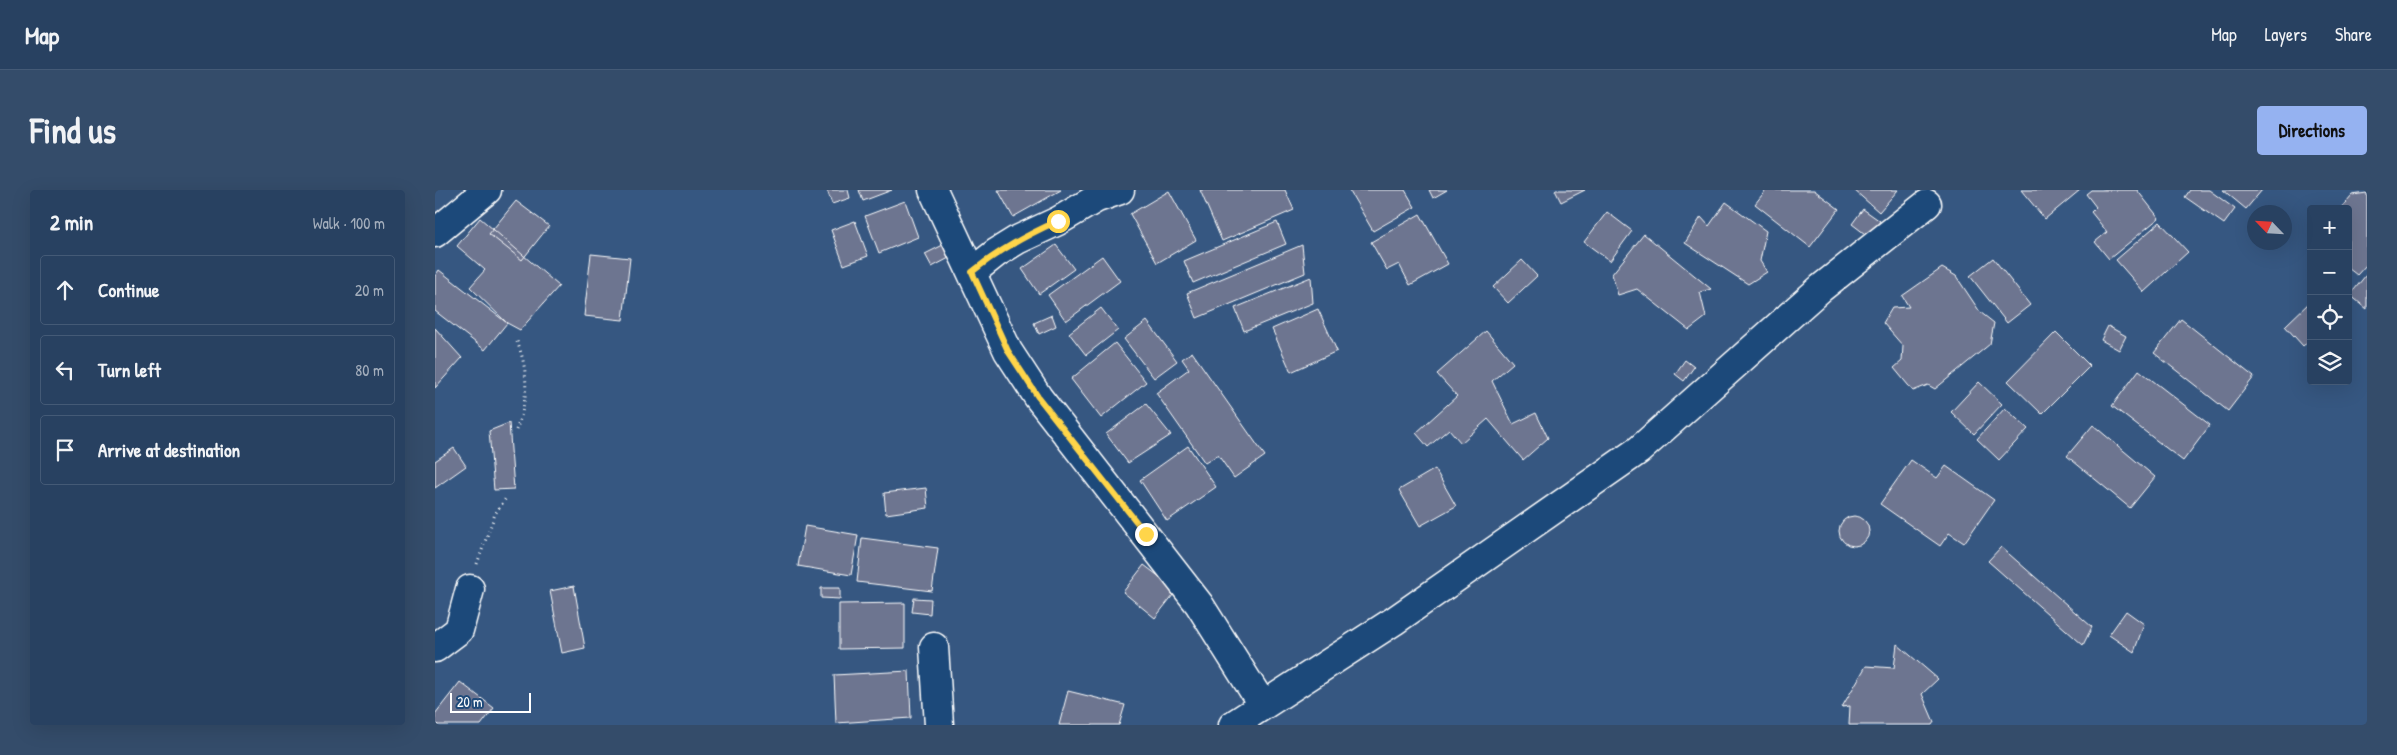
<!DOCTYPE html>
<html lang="en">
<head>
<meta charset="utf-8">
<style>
	:root { --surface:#284161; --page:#344c6a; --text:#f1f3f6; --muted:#a5afbd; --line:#445a76; --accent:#95b2f1 }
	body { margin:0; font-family:"Patrick Hand",sans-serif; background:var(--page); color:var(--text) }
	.controls { position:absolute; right:15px; top:15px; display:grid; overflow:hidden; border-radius:5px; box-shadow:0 5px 20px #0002 }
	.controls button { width:45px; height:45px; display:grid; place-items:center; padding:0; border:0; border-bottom:1px solid var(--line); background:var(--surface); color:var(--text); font:25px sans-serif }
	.compass { position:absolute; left:1812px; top:15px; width:45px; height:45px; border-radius:50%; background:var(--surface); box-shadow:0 5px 20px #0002; rotate:295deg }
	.scale { position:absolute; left:15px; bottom:12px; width:81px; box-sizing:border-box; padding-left:5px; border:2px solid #fff; border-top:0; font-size:14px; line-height:18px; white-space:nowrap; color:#fff; -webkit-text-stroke:4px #1f4a7a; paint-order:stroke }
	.stop { position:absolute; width:15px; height:15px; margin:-11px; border:4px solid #ffd54a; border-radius:50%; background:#fff }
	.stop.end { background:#ffd54a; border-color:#fff; box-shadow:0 1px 5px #0008 }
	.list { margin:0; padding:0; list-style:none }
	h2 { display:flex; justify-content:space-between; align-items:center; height:65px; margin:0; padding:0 20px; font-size:21px }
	h2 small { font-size:16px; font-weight:400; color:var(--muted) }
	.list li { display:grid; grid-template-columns:32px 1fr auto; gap:15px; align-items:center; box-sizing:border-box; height:70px; margin:0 10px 10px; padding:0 10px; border:1px solid var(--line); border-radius:5px }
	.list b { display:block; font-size:19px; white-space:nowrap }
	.list em { font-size:16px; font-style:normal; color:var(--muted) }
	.icon { flex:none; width:28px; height:28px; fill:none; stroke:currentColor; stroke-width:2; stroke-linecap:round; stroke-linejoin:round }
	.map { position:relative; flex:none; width:1932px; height:535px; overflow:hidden; border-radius:5px }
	header { display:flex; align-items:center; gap:30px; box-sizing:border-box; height:70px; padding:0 25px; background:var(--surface); border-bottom:1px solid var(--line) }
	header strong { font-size:24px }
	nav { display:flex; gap:28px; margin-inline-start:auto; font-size:18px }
	.intro { display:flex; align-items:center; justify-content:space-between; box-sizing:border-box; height:120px; padding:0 30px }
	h1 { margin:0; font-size:35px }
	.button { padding:12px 22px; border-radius:5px; background:var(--accent); color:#111; font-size:18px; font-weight:700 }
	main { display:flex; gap:30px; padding:0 30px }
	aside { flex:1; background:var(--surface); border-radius:5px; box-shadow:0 5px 20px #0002 }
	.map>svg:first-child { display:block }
	.building { fill:#6d7490; stroke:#fff }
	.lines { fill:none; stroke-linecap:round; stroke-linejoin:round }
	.street-casing { stroke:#fff; stroke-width:31 }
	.path { stroke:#fff; stroke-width:3; stroke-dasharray:1 4; stroke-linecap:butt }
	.street { stroke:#1f4a7a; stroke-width:28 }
	.route { stroke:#ffd54a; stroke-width:6 }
</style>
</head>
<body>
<header>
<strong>Map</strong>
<nav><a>Map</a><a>Layers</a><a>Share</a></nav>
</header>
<div class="intro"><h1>Find us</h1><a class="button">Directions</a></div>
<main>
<aside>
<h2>2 min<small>Walk · 100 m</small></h2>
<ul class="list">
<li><svg class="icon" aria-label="ahead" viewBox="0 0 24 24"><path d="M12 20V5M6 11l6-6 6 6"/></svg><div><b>Continue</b></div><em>20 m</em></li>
<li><svg class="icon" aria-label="left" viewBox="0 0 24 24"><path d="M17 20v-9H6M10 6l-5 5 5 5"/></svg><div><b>Turn left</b></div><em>80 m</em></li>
<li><svg class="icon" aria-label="arrive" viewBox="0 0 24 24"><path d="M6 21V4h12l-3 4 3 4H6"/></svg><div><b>Arrive at destination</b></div></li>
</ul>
</aside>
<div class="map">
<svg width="1932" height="535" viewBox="0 0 1932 535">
	<rect width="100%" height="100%" fill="#365781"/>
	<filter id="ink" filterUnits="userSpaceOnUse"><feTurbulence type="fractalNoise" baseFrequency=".02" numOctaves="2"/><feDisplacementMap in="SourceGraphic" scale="10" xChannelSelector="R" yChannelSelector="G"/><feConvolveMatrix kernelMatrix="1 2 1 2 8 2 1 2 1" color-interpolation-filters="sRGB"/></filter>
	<g filter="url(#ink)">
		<path class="building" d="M392,0H413L415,8L397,14Z
			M424,0H457L428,11Z
			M563,0H626L578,27Z
			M765,0H850L859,20L787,51Z
			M914,0H970L980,17L938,41Z
			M994,0H1012L998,8Z
			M1120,0H1150L1126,12Z
			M1331,0H1379L1404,19L1375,57L1320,14Z
			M1419,0H1463L1444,22Z
			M1586,0H1645L1610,29Z
			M1656,0H1702L1724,28L1674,69L1660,52L1672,42L1656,22L1661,17L1651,4Z
			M1755,0H1774L1800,19L1789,34L1750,7Z
			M1788,0H1827L1811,19Z
			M734,1L761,50L722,73L695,24Z
			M1932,3V74L1922,85L1913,78V19H1905L1917,5Z
			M81,11L114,36L87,70L54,44Z
			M470,11L483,47L444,63L430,26Z
			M1291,12L1331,41L1325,71L1332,82L1313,94L1250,53L1266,27L1274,36Z
			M1428,19L1445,31L1434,47L1417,34Z
			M1172,22L1197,41L1175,71L1149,52Z
			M985,24L1013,74L975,95L964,74L952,80L936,52Z
			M45,28L124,96L85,140L72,133L35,97L50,80L22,56Z
			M420,31L433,66L409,75L396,40Z
			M842,32L851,54L758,93L749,71Z
			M1725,32L1753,62L1709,102L1681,70Z
			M1209,44L1276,99L1265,102L1271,127L1254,140L1202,99L1183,105L1177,84Z
			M508,55L514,68L497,77L490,64Z
			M621,55L639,79L604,104L587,79Z
			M867,55L870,83L762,128L752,103Z
			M156,64L195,68L188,130L149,126Z
			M667,66L685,91L631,131L613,105Z
			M1558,68L1595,115L1572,133L1535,86Z
			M1087,70L1102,86L1073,113L1058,97Z
			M1507,78L1521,86L1545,122L1559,133L1555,154L1500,199L1493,195L1478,201L1459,178L1467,171L1468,156L1448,133L1457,118L1474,117L1467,106Z
			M4,80L72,133L50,160L0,121V86Z
			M1931,85L1932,86V119L1915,105Z
			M876,87L878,113L809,141L800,118Z
			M1876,111V149L1868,156L1850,136Z
			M666,118L683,140L651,165L634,143Z
			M883,119L902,161L856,182L837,139Z
			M617,125L621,136L604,144L599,133Z
			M1746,129L1819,187L1793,221L1719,163Z
			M712,131L742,171L719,188L689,149Z
			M1673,136L1691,146L1684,160L1666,150Z
			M0,138L27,168L0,198Z
			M1051,141L1078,173L1057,191L1078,234L1101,223L1113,248L1088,270L1053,229L1026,253L1014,239L993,257L981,243L1022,206L1002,184Z
			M1621,142L1655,176L1607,224L1573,191Z
			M680,153L711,192L666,228L636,189Z
			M757,162L830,266L799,288L783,265L770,273L721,203L754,179L747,169Z
			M1250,170L1259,177L1249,191L1240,184Z
			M1704,180L1775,235L1748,271L1677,216Z
			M1544,192L1567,214L1539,244L1516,222Z
			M711,214L736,245L693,273L671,244Z
			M1570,218L1593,239L1564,270L1542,249Z
			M74,233L79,299L59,300L54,241Z
			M1658,235L1720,287L1695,318L1632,266Z
			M753,256L781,297L732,331L705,290Z
			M19,258L31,276L0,298V271Z
			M1476,270L1502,288L1511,276L1559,310L1529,353L1514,343L1505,356L1445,314Z
			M1000,279L1021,316L985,336L964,300Z
			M491,298L493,318L451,324L449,303Z
			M1404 341a15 15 0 1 1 30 0a15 15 0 1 1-30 0Z
			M370,336L423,345L416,385L363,376Z
			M427,348L503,358L497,401L422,392Z
			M1566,357L1657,437L1648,455L1553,371Z
			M709,375L742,400L720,428L688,402Z
			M139,396L150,458L127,463L115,401Z
			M386,398H405V409L386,408Z
			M479,408L496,409L495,424L477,422Z
			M470,413V458L404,459V414Z
			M1691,421L1709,434L1699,462L1674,445Z
			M1462,454L1503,489L1487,504L1499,532L1497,535H1414L1415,516L1407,517L1431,476L1459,478Z
			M474,481L476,528L401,533L399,485Z
			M25,492L59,518L46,535H3L0,532V524Z
			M633,501L690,515L684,535H624Z"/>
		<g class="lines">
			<g class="street-casing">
				<path id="street" d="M498,0L573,161L603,207L764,414L827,514
					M0,43L52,0
					M537,82L561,63L582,50L623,31L662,8L685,0
					M499,457L504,535
					M0,458L24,440L35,399
					M798,535L959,431L1204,260L1386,98L1492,14"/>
			</g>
			<path class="path" d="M81,240C94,209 94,180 81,149
				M42,374L60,324L71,308"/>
			<use href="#street" class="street"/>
		</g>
	</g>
	<g class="lines" filter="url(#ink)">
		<path class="route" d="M623,31C591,45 564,60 537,82L573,161L603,207L711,344"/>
	</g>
</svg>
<div class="controls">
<button>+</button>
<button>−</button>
<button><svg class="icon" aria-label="locate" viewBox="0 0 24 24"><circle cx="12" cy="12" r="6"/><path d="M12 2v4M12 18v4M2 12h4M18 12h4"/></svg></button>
<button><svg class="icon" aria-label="layers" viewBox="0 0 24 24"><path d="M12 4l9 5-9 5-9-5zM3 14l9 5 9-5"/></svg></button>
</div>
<svg class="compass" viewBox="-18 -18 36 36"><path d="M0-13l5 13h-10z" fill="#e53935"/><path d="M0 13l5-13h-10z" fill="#a5afbd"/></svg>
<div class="scale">20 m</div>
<div class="stop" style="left:623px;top:31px"></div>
<div class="stop end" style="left:711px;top:344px"></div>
</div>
</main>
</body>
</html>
